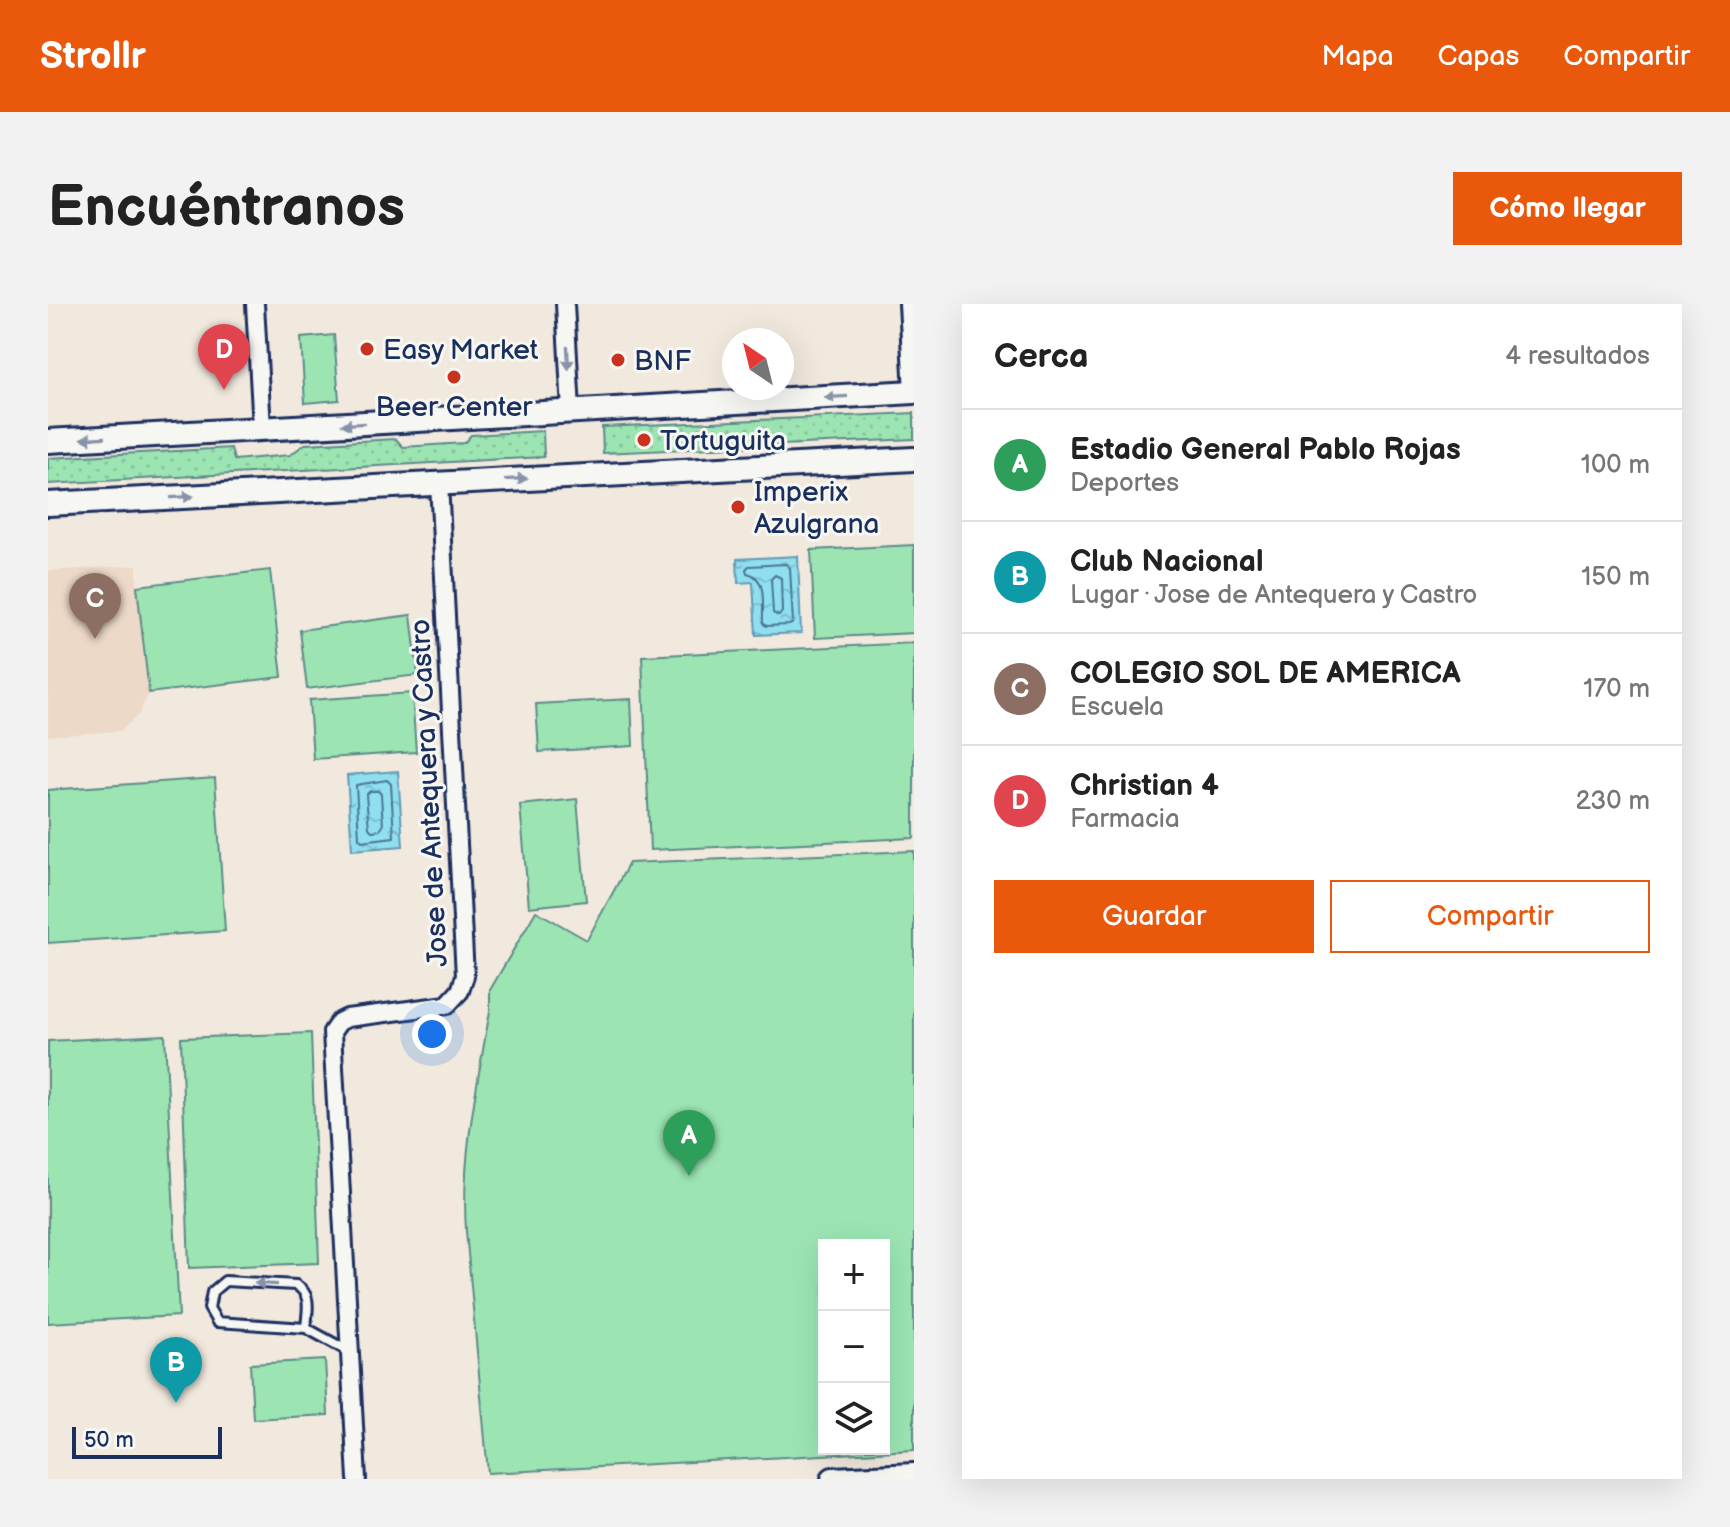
<!DOCTYPE html>
<html lang="es">
<head>
<meta charset="utf-8">
<style>
	:root { --surface:#fff; --page:#f2f2f2; --text:#222; --muted:#767676; --line:#e0e0e0; --accent:#ea580c }
	body { margin:0; font-family:"Balsamiq Sans",sans-serif; background:var(--page); color:var(--text) }
	.controls { position:absolute; right:24px; bottom:24px; display:grid; overflow:hidden; border-radius:0px; box-shadow:0 8px 32px #0002 }
	.controls button { width:72px; height:72px; display:grid; place-items:center; padding:0; border:0; border-bottom:2px solid var(--line); background:var(--surface); color:var(--text); font:40px sans-serif }
	.compass { position:absolute; left:674px; top:24px; width:72px; height:72px; border-radius:50%; background:var(--surface); box-shadow:0 8px 32px #0002; rotate:325deg }
	.scale { position:absolute; left:24px; bottom:20px; width:150px; box-sizing:border-box; padding-left:8px; border:4px solid #1b2f5e; border-top:0; font-size:22px; line-height:28px; white-space:nowrap; color:#1b2f5e; -webkit-text-stroke:6px #f6f6f2; paint-order:stroke }
	.you { position:absolute; left:384px; top:730px; width:28px; height:28px; margin:-20px; border:6px solid #fff; border-radius:50%; background:#1a73e8; box-shadow:0 0 0 12px #1a73e833 }
	.badge { display:grid; place-items:center; width:52px; height:52px; border-radius:50%; background:var(--accent); color:#fff; font-size:26px; font-weight:700 }
	.pin { position:absolute; translate:-50% -66px; filter:drop-shadow(0 2px 4px #0008) }
	.pin::after { content:''; position:absolute; top:42px; width:28px; height:24px; background:inherit; clip-path:polygon(0 0,100% 0,50% 100%) }
	.list { margin:0; padding:0; list-style:none }
	h2 { display:flex; justify-content:space-between; align-items:center; height:104px; margin:0; padding:0 32px; font-size:34px }
	h2 small { font-size:26px; font-weight:400; color:var(--muted) }
	.list li { display:grid; grid-template-columns:52px 1fr auto; gap:24px; align-items:center; box-sizing:border-box; height:112px; padding:0 32px; border-top:2px solid var(--line) }
	.list b { display:block; font-size:30px; white-space:nowrap }
	.list p { margin:0; font-size:26px; white-space:nowrap; color:var(--muted) }
	.list em { font-size:26px; font-style:normal; color:var(--muted) }
	.actions { display:flex; gap:16px; padding:24px 32px }
	.actions a { flex:1; padding:18px 0; border:2px solid var(--accent); border-radius:0px; text-align:center; font-size:28px; color:var(--accent) }
	.actions .main { background:var(--accent); color:#fff }
	.icon { flex:none; width:44px; height:44px; fill:none; stroke:currentColor; stroke-width:2; stroke-linecap:round; stroke-linejoin:round }
	.map { position:relative; flex:none; width:866px; height:1175px; overflow:hidden; border-radius:0px }
	header { display:flex; align-items:center; gap:48px; box-sizing:border-box; height:112px; padding:0 40px; background:var(--accent); color:#fff }
	header strong { font-size:38px }
	nav { display:flex; gap:44px; margin-inline-start:auto; font-size:28px }
	.intro { display:flex; align-items:center; justify-content:space-between; box-sizing:border-box; height:192px; padding:0 48px }
	h1 { margin:0; font-size:56px }
	.button { padding:20px 36px; border-radius:0px; background:var(--accent); color:#fff; font-size:28px; font-weight:700 }
	main { display:flex; gap:48px; padding:0 48px }
	aside { flex:1; background:var(--surface); border-radius:0px; box-shadow:0 8px 32px #0002 }
	.map>svg:first-child { display:block }
	.built { fill:#edd9c7 }
	.park { fill:url(#park-dots); stroke:#5c8a88; stroke-width:2 }
	.pitch { fill:#9ce5b3; stroke:#5c8a88; stroke-width:2; fill-rule:evenodd }
	.water { fill:url(#water-ripples); stroke:#6199b4; stroke-width:2 }
	.lines { fill:none; stroke-linecap:round; stroke-linejoin:round }
	.shore { stroke:#4a7598; stroke-width:2 }
	.lane-casing { stroke:#1b2f5e; stroke-width:14 }
	.street-casing { stroke:#1b2f5e; stroke-width:22 }
	.secondary-casing { stroke:#1b2f5e; stroke-width:28 }
	.lane { stroke:#f6f6f2; stroke-width:8 }
	.street { stroke:#f6f6f2; stroke-width:16 }
	.secondary { stroke:#f6f6f2; stroke-width:22 }
	.oneway { fill:#8892a8 }
	.poi-dot { fill:#c8321e; stroke:#f6f6f2; stroke-width:3 }
	.labels { text-anchor:middle; stroke-width:6; stroke-linejoin:round; paint-order:stroke }
	.poi-label { font-size:28px; fill:#1b2f5e; stroke:#f6f6f2; text-anchor:start }
	.street-label { font-size:28px; fill:#1b2f5e; stroke:#f6f6f2 }
</style>
</head>
<body>
<header>
<strong>Strollr</strong>
<nav><a>Mapa</a><a>Capas</a><a>Compartir</a></nav>
</header>
<div class="intro"><h1>Encuéntranos</h1><a class="button">Cómo llegar</a></div>
<main>
<div class="map">
<svg width="866" height="1175" viewBox="0 0 866 1175">
	<defs>
		<pattern id="park-dots" width="8" height="8" patternUnits="userSpaceOnUse" patternTransform="scale(2)"><rect width="8" height="8" fill="#9ce5b3"/><path d="M2 2h.1M6 6h.1" fill="none" stroke="#86c59c" stroke-width="1.8" stroke-linecap="round"/></pattern>
		<pattern id="water-ripples" width="26" height="14" patternUnits="userSpaceOnUse" patternTransform="scale(2)"><rect width="26" height="14" fill="#90dfee"/><path d="M2 4q2-2 4 0t4 0M15 11q2-2 4 0t4 0" fill="none" stroke="#7cc0ce"/></pattern>
	</defs>
	<rect width="100%" height="100%" fill="#f2e9de"/>
	<filter id="ink" filterUnits="userSpaceOnUse"><feTurbulence type="fractalNoise" baseFrequency=".0125" numOctaves="2"/><feDisplacementMap in="SourceGraphic" scale="16" xChannelSelector="R" yChannelSelector="G"/><feConvolveMatrix kernelMatrix="1 2 1 2 8 2 1 2 1" color-interpolation-filters="sRGB"/></filter>
	<g filter="url(#ink)">
		<path class="built" d="M89,261V282L101,389L91,410L73,427L0,432V267Z"/>
		<path class="park" d="M866,109V135L555,149L554,123Z
			M495,127L496,153L0,180V154L183,144L186,156L242,151L257,140L348,135L355,143L416,139L423,131Z"/>
		<path class="pitch" d="M286,31L291,96L257,99L253,34Z
			M866,241V329L767,334L763,246Z
			M222,266L234,373L101,389L89,282Z
			M363,311L370,371L259,385L252,326Z
			M866,339V534L602,546L594,352Z
			M364,389L368,448L265,455L261,396Z
			M583,395L585,442L491,448L488,400Z
			M167,474L177,627L0,639V486Z
			M529,495L538,597L481,603L472,501Z
			M866,547V1146L440,1169L418,927C413,853 429,781 442,707V686L488,607L539,636L581,559ZM776,941H836V1145H776Z
			M263,729L271,959L141,964L133,734Z
			M117,731L131,1012L0,1019V737Z
			M277,1056L280,1111L205,1115L202,1060Z"/>
		<path class="water" d="M750,252L753,329L708,331L705,278L690,279L689,255Z
			M350,467L355,542L304,546L299,471Z"/>
		<g class="lines">
			<path class="shore" d="M738,260L742,264L745,319L741,321L718,322L715,319C714,301 720,273 699,269L698,265L701,262Z
				M727,271L733,274L734,308L731,312L725,309L723,275Z
				M339,476L343,480L346,533L314,537L311,534L308,481Z
				M322,487H330L333,490L335,522L332,526L324,527L321,524L318,491Z"/>
			<g class="lane-casing">
				<path id="lane" d="M258,1024C259,1007 265,991 248,981L177,977L164,988L161,1004L169,1018L258,1024L300,1047"/>
			</g>
			<g class="street-casing">
				<path id="street" d="M207,0L214,125
					M517,0L523,107
					M860,0L865,88
					M309,1175L284,728L291,718L299,714L399,701L412,687L417,672L391,179"/>
			</g>
			<g class="secondary-casing">
				<path id="secondary" d="M0,137L866,88
					M0,200L866,155
					M785,1175L866,1171"/>
			</g>
			<use href="#lane" class="lane"/>
			<use href="#street" class="street"/>
			<use href="#secondary" class="secondary"/>
		</g>
		<defs><path id="oneway-solid" d="M-6-.8H1V-3.2L6.5 0L1 3.2V.8H-6Z" transform="scale(2)"/></defs>
		<g class="oneway">
			<use href="#oneway-solid" transform="translate(520 54) rotate(87)"/>
			<use href="#oneway-solid" transform="translate(788 93) rotate(177)"/>
			<use href="#oneway-solid" transform="translate(305 120) rotate(177)"/>
			<use href="#oneway-solid" transform="translate(45 134) rotate(177)"/>
			<use href="#oneway-solid" transform="translate(468 175) rotate(-3)"/>
			<use href="#oneway-solid" transform="translate(134 193) rotate(-3)"/>
			<use href="#oneway-solid" transform="translate(218 980) rotate(-177)"/>
		</g>
	</g>
	<g class="poi-dot">
		<circle cx="319" cy="45" r="8"/>
		<circle cx="570" cy="56" r="8"/>
		<circle cx="406" cy="73" r="8"/>
		<circle cx="596" cy="136" r="8"/>
		<circle cx="690" cy="203" r="8"/>
	</g>
	<g class="labels">
		<g class="poi-label">
			<text x="335" y="55">Easy Market</text>
			<text x="586" y="66">BNF</text>
			<text x="406" y="112" text-anchor="middle">Beer Center</text>
			<text x="612" y="146">Tortuguita</text>
			<text x="706" y="197">Imperix<tspan x="706" dy="32">Azulgrana</tspan></text>
		</g>
		<g class="street-label">
			<text transform="translate(380 489) rotate(-93)" y="10">Jose de Antequera y Castro</text>
		</g>
	</g>
</svg>
<div class="controls">
<button>+</button>
<button>−</button>
<button><svg class="icon" aria-label="layers" viewBox="0 0 24 24"><path d="M12 4l9 5-9 5-9-5zM3 14l9 5 9-5"/></svg></button>
</div>
<svg class="compass" viewBox="-18 -18 36 36"><path d="M0-13l5 13h-10z" fill="#e53935"/><path d="M0 13l5-13h-10z" fill="#767676"/></svg>
<div class="scale">50 m</div>
<div class="you"></div>
<div class="pin badge" style="left:641px;top:872px;background:#2e9e5b">A</div>
<div class="pin badge" style="left:128px;top:1099px;background:#0f9aa8">B</div>
<div class="pin badge" style="left:47px;top:335px;background:#8d6e63">C</div>
<div class="pin badge" style="left:176px;top:86px;background:#e0444e">D</div>
</div>
<aside>
<h2>Cerca<small>4 resultados</small></h2>
<ul class="list">
<li><span class="badge" style="background:#2e9e5b">A</span><div><b>Estadio General Pablo Rojas</b><p>Deportes</p></div><em>100 m</em></li>
<li><span class="badge" style="background:#0f9aa8">B</span><div><b>Club Nacional</b><p>Lugar · Jose de Antequera y Castro</p></div><em>150 m</em></li>
<li><span class="badge" style="background:#8d6e63">C</span><div><b>COLEGIO SOL DE AMERICA</b><p>Escuela</p></div><em>170 m</em></li>
<li><span class="badge" style="background:#e0444e">D</span><div><b>Christian 4</b><p>Farmacia</p></div><em>230 m</em></li>
</ul>
<div class="actions"><a class="main">Guardar</a><a>Compartir</a></div>
</aside>
</main>
</body>
</html>
